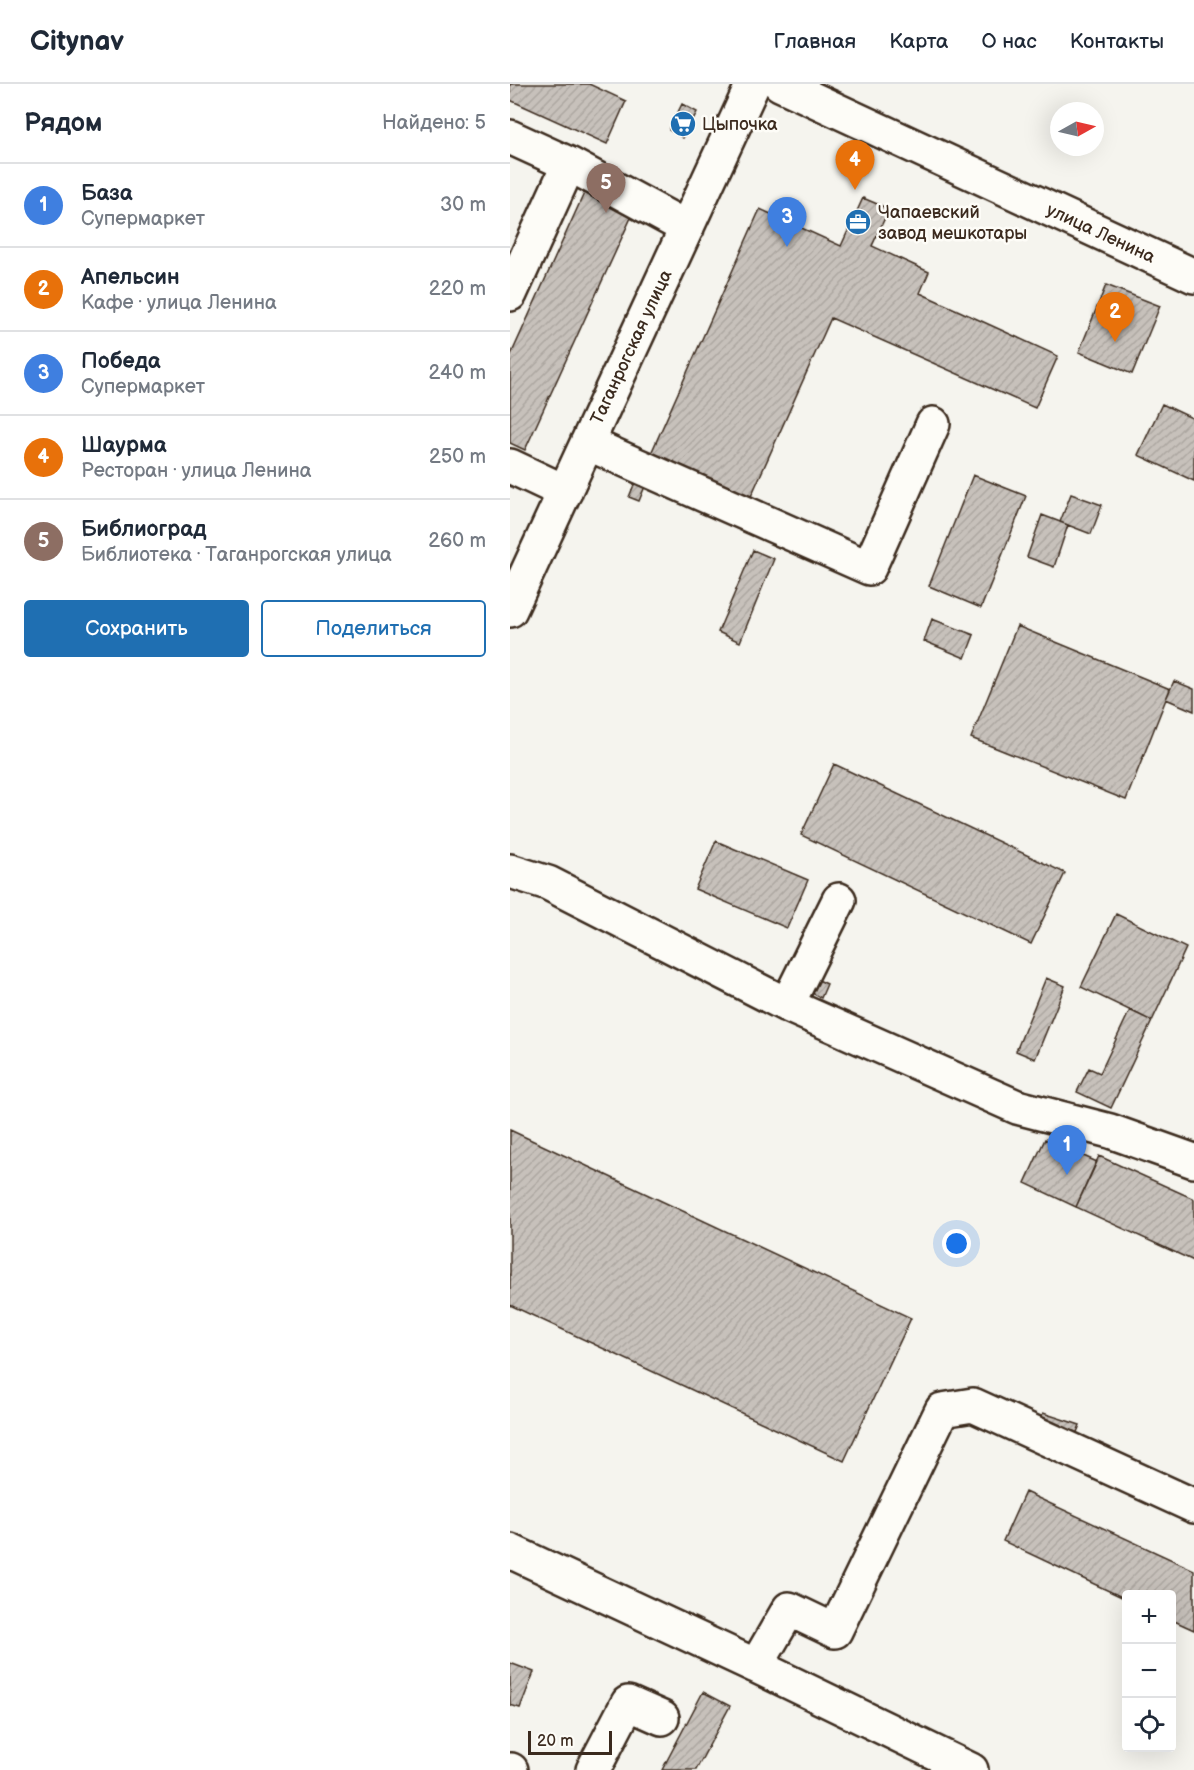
<!DOCTYPE html>
<html lang="ru">
<head>
<meta charset="utf-8">
<style>
	:root { --surface:#fff; --page:#f6f6f7; --text:#1f2937; --muted:#747a83; --line:#e0e1e3; --accent:#1f6fb2 }
	body { margin:0; font-family:"Balsamiq Sans",sans-serif; background:var(--page); color:var(--text) }
	.controls { position:absolute; right:18px; bottom:18px; display:grid; overflow:hidden; border-radius:6px; box-shadow:0 6px 24px #0002 }
	.controls button { width:54px; height:54px; display:grid; place-items:center; padding:0; border:0; border-bottom:2px solid var(--line); background:var(--surface); color:var(--text); font:30px sans-serif }
	.compass { position:absolute; left:540px; top:18px; width:54px; height:54px; border-radius:50%; background:var(--surface); box-shadow:0 6px 24px #0002; rotate:82deg }
	.scale { position:absolute; left:18px; bottom:15px; width:84px; box-sizing:border-box; padding-left:6px; border:3px solid #3b2a1e; border-top:0; font-size:16px; line-height:21px; white-space:nowrap; color:#3b2a1e; -webkit-text-stroke:4px #fdfcf7; paint-order:stroke }
	.you { position:absolute; left:447px; top:1160px; width:21px; height:21px; margin:-15px; border:4px solid #fff; border-radius:50%; background:#1a73e8; box-shadow:0 0 0 9px #1a73e833 }
	.badge { display:grid; place-items:center; width:39px; height:39px; border-radius:50%; background:var(--accent); color:#fff; font-size:20px; font-weight:700 }
	.pin { position:absolute; translate:-50% -50px; filter:drop-shadow(0 2px 3px #0008) }
	.pin::after { content:''; position:absolute; top:32px; width:21px; height:18px; background:inherit; clip-path:polygon(0 0,100% 0,50% 100%) }
	.list { margin:0; padding:0; list-style:none }
	h2 { display:flex; justify-content:space-between; align-items:center; height:78px; margin:0; padding:0 24px; font-size:26px }
	h2 small { font-size:20px; font-weight:400; color:var(--muted) }
	.list li { display:grid; grid-template-columns:39px 1fr auto; gap:18px; align-items:center; box-sizing:border-box; height:84px; padding:0 24px; border-top:2px solid var(--line) }
	.list b { display:block; font-size:22px; white-space:nowrap }
	.list p { margin:0; font-size:20px; white-space:nowrap; color:var(--muted) }
	.list em { font-size:20px; font-style:normal; color:var(--muted) }
	.actions { display:flex; gap:12px; padding:18px 24px }
	.actions a { flex:1; padding:14px 0; border:2px solid var(--accent); border-radius:6px; text-align:center; font-size:21px; color:var(--accent) }
	.actions .main { background:var(--accent); color:#fff }
	.icon { flex:none; width:33px; height:33px; fill:none; stroke:currentColor; stroke-width:2; stroke-linecap:round; stroke-linejoin:round }
	.map { position:relative; flex:none; width:684px; height:1686px; overflow:hidden }
	header { display:flex; align-items:center; gap:36px; box-sizing:border-box; height:84px; padding:0 30px; background:var(--surface); border-bottom:2px solid var(--line) }
	header strong { font-size:28px }
	nav { display:flex; gap:33px; margin-inline-start:auto; font-size:21px }
	main { display:flex }
	aside { flex:1; background:var(--surface) }
	.map>svg:first-child { display:block }
	.building { fill:url(#building-hatch); stroke:#3b2a1e; stroke-width:1.5 }
	.lines { fill:none; stroke-linecap:round; stroke-linejoin:round }
	.minor-casing { stroke:#3b2a1e; stroke-width:38 }
	.minor { stroke:#fdfcf7; stroke-width:33 }
	.labels { text-anchor:middle; stroke-width:5; stroke-linejoin:round; paint-order:stroke }
	.poi-label { font-size:18px; fill:#3b2a1e; stroke:#fdfcf7; text-anchor:start }
	.street-label { font-size:18px; fill:#3b2a1e; stroke:#fdfcf7 }
</style>
</head>
<body>
<header>
<strong>Citynav</strong>
<nav><a>Главная</a><a>Карта</a><a>О нас</a><a>Контакты</a></nav>
</header>
<main>
<aside>
<h2>Рядом<small>Найдено: 5</small></h2>
<ul class="list">
<li><span class="badge" style="background:#3f7fe0">1</span><div><b>База</b><p>Супермаркет</p></div><em>30 m</em></li>
<li><span class="badge" style="background:#e8710a">2</span><div><b>Апельсин</b><p>Кафе · улица Ленина</p></div><em>220 m</em></li>
<li><span class="badge" style="background:#3f7fe0">3</span><div><b>Победа</b><p>Супермаркет</p></div><em>240 m</em></li>
<li><span class="badge" style="background:#e8710a">4</span><div><b>Шаурма</b><p>Ресторан · улица Ленина</p></div><em>250 m</em></li>
<li><span class="badge" style="background:#8d6e63">5</span><div><b>Библиоград</b><p>Библиотека · Таганрогская улица</p></div><em>260 m</em></li>
</ul>
<div class="actions"><a class="main">Сохранить</a><a>Поделиться</a></div>
</aside>
<div class="map">
<svg width="684" height="1686" viewBox="0 0 684 1686">
	<defs>
		<pattern id="building-hatch" width="6" height="6" patternUnits="userSpaceOnUse" patternTransform="scale(1.5)"><rect width="6" height="6" fill="#c7c1bb"/><path d="M-1 1l2-2M0 6l6-6M5 7l2-2" fill="none" stroke="#aca6a0"/></pattern>
	</defs>
	<rect width="100%" height="100%" fill="#f5f4ee"/>
	<filter id="ink" filterUnits="userSpaceOnUse"><feTurbulence type="fractalNoise" baseFrequency=".0167" numOctaves="2"/><feDisplacementMap in="SourceGraphic" scale="12" xChannelSelector="R" yChannelSelector="G"/><feConvolveMatrix kernelMatrix="1 2 1 2 8 2 1 2 1" color-interpolation-filters="sRGB"/></filter>
	<g filter="url(#ink)">
		<path class="building" d="M0,0H79L116,17L97,60L0,16Z
			M172,20L187,28L173,54L159,46Z
			M76,105L124,127L15,366L0,359V273Z
			M353,114L379,125L362,162L419,188L410,209L548,272L525,324L321,234L238,419L139,374L250,125L331,162Z
			M596,201L650,222L622,290L569,268Z
			M652,320L684,335V397L628,371Z
			M128,391L138,395L129,417L119,413Z
			M463,391L516,412L471,524L419,502Z
			M561,410L592,421L581,450L550,438Z
			M532,431L558,441L544,483L517,473Z
			M243,466L264,475L230,558L208,548Z
			M422,535L464,551L455,574L414,557Z
			M507,542L660,605L616,716L461,654Z
			M664,597L684,605V627L656,615Z
			M324,680L555,789L521,860L291,751Z
			M206,757L298,796L277,844L185,805Z
			M606,830L676,864L642,937L571,903Z
			M536,894L555,902L525,975L506,967Z
			M306,895L317,900L311,914L300,908Z
			M620,926L642,937L601,1024L567,1008L579,984L590,989Z
			M0,1046L401,1234L334,1377L0,1221Z
			M535,1055L587,1078L566,1123L515,1099Z
			M589,1072L684,1115V1177L566,1123Z
			M533,1329L570,1341L565,1353L529,1341Z
			M515,1408L684,1486V1546L662,1536V1510H616V1515L493,1457Z
			M0,1579L24,1588L10,1624L0,1621Z
			M193,1608L220,1622L186,1686H152Z"/>
		<g class="lines">
			<g class="minor-casing">
				<path id="minor" d="M270,0L684,192
					M0,53L59,80L177,144
					M0,210L59,80
					M77,359L359,484L423,340
					M0,382L55,408
					M0,526L243,0
					M0,787L38,799L277,921L507,1023L600,1047L684,1077
					M277,921L329,816
					M0,1467L246,1582L279,1525L325,1547L432,1326L463,1321L684,1422
					M246,1582L461,1686
					M0,1686H1
					M83,1686L118,1619L152,1634"/>
			</g>
			<use href="#minor" class="minor"/>
		</g>
	</g>
	<defs>
		<g id="supermarket-disc" transform="scale(1.35)"><circle r="9.5" fill="#1f6fb2" stroke="#fdfcf7"/><path d="M-6-5.5h2.5l.6 2H6L4.5 2H-2.5L-4.4-4H-6ZM-1.5 3.2a1.3 1.3 0 1 0 .1 0ZM3 3.2a1.3 1.3 0 1 0 .1 0Z" fill="#fff"/></g>
		<g id="office-disc" transform="scale(1.35)"><circle r="9.5" fill="#1f6fb2" stroke="#fdfcf7"/><path d="M-6-3h4V-5.5h4V-3h4V5H-6ZM-1-4.5V-3h2v-1.5ZM-6 0V1H6V0Z" fill="#fff"/></g>
	</defs>
	<g fill-rule="evenodd">
		<use href="#supermarket-disc" x="173" y="40"/>
		<use href="#office-disc" x="348" y="138"/>
	</g>
	<g class="labels">
		<g class="poi-label">
			<text x="192" y="46">Цыпочка</text>
			<text x="368" y="134">Чапаевский<tspan x="368" dy="21">завод мешкотары</tspan></text>
		</g>
		<g class="street-label">
			<text transform="translate(591 149) rotate(25)" y="6">улица Ленина</text>
			<text transform="translate(121 263) rotate(-65)" y="6">Таганрогская улица</text>
		</g>
	</g>
</svg>
<div class="controls">
<button>+</button>
<button>−</button>
<button><svg class="icon" aria-label="locate" viewBox="0 0 24 24"><circle cx="12" cy="12" r="6"/><path d="M12 2v4M12 18v4M2 12h4M18 12h4"/></svg></button>
</div>
<svg class="compass" viewBox="-18 -18 36 36"><path d="M0-13l5 13h-10z" fill="#e53935"/><path d="M0 13l5-13h-10z" fill="#747a83"/></svg>
<div class="scale">20 m</div>
<div class="you"></div>
<div class="pin badge" style="left:557px;top:1091px;background:#3f7fe0">1</div>
<div class="pin badge" style="left:605px;top:258px;background:#e8710a">2</div>
<div class="pin badge" style="left:277px;top:163px;background:#3f7fe0">3</div>
<div class="pin badge" style="left:345px;top:106px;background:#e8710a">4</div>
<div class="pin badge" style="left:96px;top:129px;background:#8d6e63">5</div>
</div>
</main>
</body>
</html>
